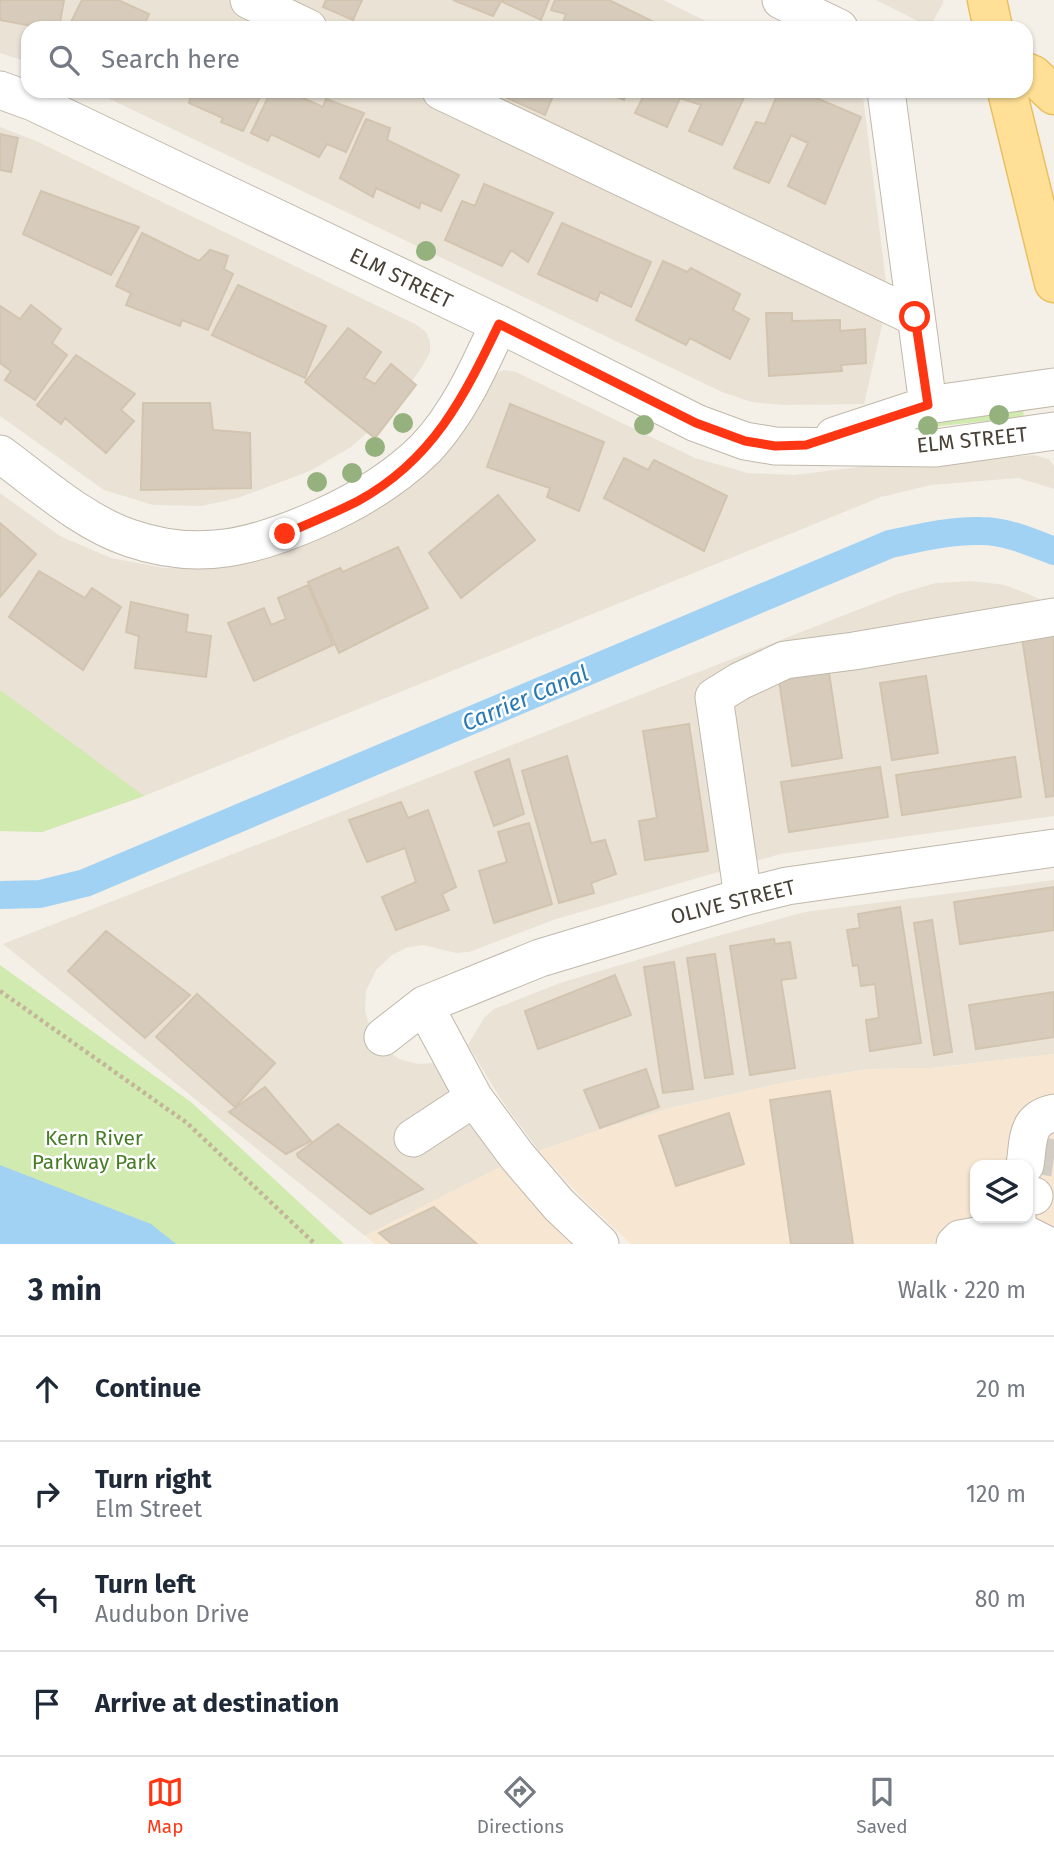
<!DOCTYPE html>
<html lang="en">
<head>
<meta charset="utf-8">
<style>
	:root { --surface:#fff; --page:#f6f6f7; --text:#1f2937; --muted:#747a83; --line:#e0e1e3; --accent:#ff3614 }
	body { margin:0; font-family:"Fira Sans",sans-serif; background:var(--page); color:var(--text) }
	.controls { position:absolute; right:21px; bottom:21px; display:grid; overflow:hidden; border-radius:14px; box-shadow:0 2px 5px #0004 }
	.controls button { width:63px; height:63px; display:grid; place-items:center; padding:0; border:0; border-bottom:2px solid var(--line); background:var(--surface); color:var(--text); font:35px sans-serif }
	.stop { position:absolute; width:21px; height:21px; margin:-16px; border:5px solid #ff3614; border-radius:50%; background:#fff }
	.stop.end { background:#ff3614; border-color:#fff; box-shadow:0 2px 7px #0008 }
	.list { margin:0; padding:0; list-style:none }
	h2 { display:flex; justify-content:space-between; align-items:center; height:91px; margin:0; padding:0 28px; font-size:30px }
	h2 small { font-size:23px; font-weight:400; color:var(--muted) }
	.list li { display:grid; grid-template-columns:46px 1fr auto; gap:21px; align-items:center; box-sizing:border-box; height:105px; padding:0 28px; border-top:2px solid var(--line) }
	.list b { display:block; font-size:26px; white-space:nowrap }
	.list p { margin:0; font-size:23px; white-space:nowrap; color:var(--muted) }
	.list em { font-size:23px; font-style:normal; color:var(--muted) }
	.icon { flex:none; width:38px; height:38px; fill:none; stroke:currentColor; stroke-width:2; stroke-linecap:round; stroke-linejoin:round }
	.map { position:relative; flex:none; width:1054px; height:1244px; overflow:hidden }
	.search { position:absolute; background:var(--surface); box-shadow:0 2px 5px #0004; left:21px; right:21px; top:21px; height:77px; display:flex; align-items:center; gap:18px; box-sizing:border-box; padding:0 24px; border-radius:21px; color:var(--muted); font-size:26px }
	.sheet { height:511px; background:var(--surface) }
	nav { display:flex; justify-content:space-around; align-items:center; box-sizing:border-box; height:98px; border-top:2px solid var(--line); background:var(--surface); font-size:19px; color:var(--muted) }
	nav a { display:grid; justify-items:center; gap:4px }
	nav .on { color:var(--accent) }
	.map>svg:first-child { display:block }
	.residential { fill:#e9e2d5 }
	.commercial { fill:#f7e7d2; fill-rule:evenodd }
	.green { fill:#d0eaaf }
	.water { fill:#a1d2f4 }
	.lines { fill:none; stroke-linecap:round; stroke-linejoin:round }
	.canal { stroke:#a1d2f4; stroke-width:28 }
	.building { fill:#d7ccbc; stroke:#d2c4af; stroke-width:2 }
	.minor-tunnel { stroke:#d2cdc4; stroke-width:37; stroke-dasharray:37 18; stroke-linecap:butt }
	.minor-casing { stroke:#c0b8aa; stroke-width:39 }
	.major-casing { stroke:#e9bf61; stroke-width:41 }
	.path { stroke:#c3b49a; stroke-width:4.5; stroke-dasharray:3.5 3.5; stroke-linecap:butt }
	.minor { stroke:#fff; stroke-width:37 }
	.major { stroke:#ffe096; stroke-width:38 }
	.tree { fill:#95b17d }
	.route { stroke:#ff3614; stroke-width:9 }
	.labels { text-anchor:middle; stroke-width:5; stroke-linejoin:round; paint-order:stroke }
	.street-label { font-size:21px; fill:#484136; stroke:#fff }
	.park-label { font-size:21px; fill:#477d26; stroke:#fff }
	.water-label { font-size:23px; font-style:italic; fill:#2879b2; stroke:#fff }
</style>
</head>
<body>
<div class="map">
<svg width="1054" height="1244" viewBox="0 0 1054 1244">
	<rect width="100%" height="100%" fill="#f4f0e8"/>
	<path class="residential" d="M0,0H229L286,28H28V62L0,53Z
		M284,0H663L720,28H342Z
		M876,0H943V3L930,27Z
		M93,91H414L883,321L864,404L783,405L752,402L722,392Z
		M473,91H850L863,97L887,290Z
		M0,127L36,141L417,325L426,332L430,341V352L422,367L389,413L351,447L310,471L238,498L201,506L153,505L104,490L0,416Z
		M503,370L516,372L695,458L748,473L795,475L874,465L904,466L1033,455L1049,459L1054,466V489L1019,478L931,485L881,497L144,796L42,832L0,831V493L60,536L111,558L165,568L216,567L339,523L488,378Z
		M971,581L1005,585L1033,596L1054,607V816L780,854L553,920L469,952L456,953L423,945L406,948L392,955L376,970L366,991L365,1011L372,1034L384,1048L399,1059L417,1064L436,1063L504,1165L365,1236L3,944L901,593L936,583Z
		M1054,880V1054L931,1068L869,1069L787,1082L670,1108L599,1130L539,1151L502,1101L468,1045L484,1018L494,1009L560,983L721,935L805,912Z"/>
	<path class="commercial" d="M1054,1054V1244H631L581,1197L539,1151L599,1130L670,1108L787,1082L869,1069L931,1068ZM975,1165H1028V1218H975Z
		M504,1165L532,1204L571,1244H375L365,1236Z"/>
	<path class="green" d="M1022,404L1024,417L921,428L920,419Z
		M0,690L144,796L42,832L0,831Z
		M0,965L191,1102L344,1244H0Z"/>
	<path class="water" d="M0,1165L151,1224L176,1244H0Z"/>
	<g class="lines">
		<path class="canal" d="M0,895L40,894L85,883L890,544C919,538 951,530 981,531C1006,531 1031,542 1054,551"/>
	</g>
	<path class="building" d="M0,0H64L59,28H43L0,20Z
		M82,0H118L149,14L143,28H68Z
		M326,0H362L353,20L323,7Z
		M453,0H549L541,20L501,1L493,16Z
		M555,0H609L660,25L659,28H561L566,14L551,10Z
		M188,91H263L243,131L221,122L223,118L189,103L192,93Z
		M271,91H296L294,94L323,107L326,99L364,113L346,152L327,144L319,157L271,134L268,141L251,133Z
		M510,91H555L545,115L507,98Z
		M602,91H629L624,100Z
		M646,91H747L722,145L689,131L701,105L680,98L667,127L635,113Z
		M779,91H800L861,117L825,204L788,186L808,143L791,135L769,183L734,168L756,122L765,124Z
		M366,119L390,128L387,140L459,175L441,211L421,202L419,208L376,188L373,197L340,178Z
		M0,134L18,138L11,172L0,170Z
		M484,184L553,213L528,262L511,250L502,266L445,240L462,201L475,206Z
		M41,191L139,227L111,275L23,234Z
		M562,223L651,262L631,307L600,292L597,301L538,274Z
		M142,233L199,261L210,250L228,256L224,269L233,274L208,330L182,320L180,326L126,305L131,293L116,286Z
		M663,261L687,272L691,268L740,294L733,310L749,319L730,359L690,338L686,345L636,320Z
		M238,285L326,326L305,378L212,335Z
		M31,305L61,329L52,343L67,355L35,400L5,380L11,371L0,363V306L20,319Z
		M766,313H792V321L840,320V331L865,329L866,363L841,365L842,371L769,376Z
		M348,328L381,352L364,378L375,384L391,364L416,385L375,438L305,382Z
		M76,355L135,394L121,410L134,421L106,453L65,418L61,424L37,405Z
		M143,403H210L213,430L250,433L251,488L141,490Z
		M510,404L604,442L579,511L547,497L550,488L487,467Z
		M624,458L648,470L654,460L727,496L704,551L604,498Z
		M498,495L535,540L461,598L429,553Z
		M0,523L36,554L0,597Z
		M398,547L428,608L339,653L308,582L340,568L343,572Z
		M39,571L85,598L92,588L121,607L83,670L9,617Z
		M308,585L333,645L254,681L228,623L264,608L271,625L286,619L278,598Z
		M131,602L188,615L186,632L211,636L206,677L135,668L139,636L126,632Z
		M1054,619V796L1046,797L1020,624Z
		M827,660L842,758L792,766L777,668Z
		M926,676L938,753L892,760L880,683Z
		M689,724L708,851L645,860L639,821L657,818L643,731Z
		M567,756L591,843L605,840L616,874L591,883L594,893L559,903L522,771Z
		M1015,757L1021,797L902,815L896,775Z
		M509,759L524,814L494,826L475,772Z
		M880,767L888,817L789,832L781,782Z
		M401,802L408,818L428,810L456,887L442,894L449,910L396,930L382,897L416,882L405,848L367,862L349,820Z
		M529,823L552,904L494,923L479,871L507,862L498,832Z
		M1054,887V930L960,944L954,902Z
		M900,907L921,1043L870,1051L866,1020L879,1018L875,984L861,986L858,965L853,966L847,930L860,928L858,914Z
		M932,920L952,1052L934,1055L914,923Z
		M106,931L190,995L145,1038L68,971Z
		M774,939L775,944L790,942L796,978L781,980L795,1068L750,1075L730,946Z
		M715,954L733,1074L705,1078L687,958Z
		M674,962L693,1089L663,1093L644,967Z
		M615,975L631,1015L538,1049L525,1011Z
		M1054,992V1037L976,1049L969,1005Z
		M197,994L275,1063L235,1107L156,1037Z
		M646,1069L659,1107L600,1128L584,1090Z
		M265,1087L311,1141L286,1154L229,1112Z
		M830,1091L853,1244H791L770,1100Z
		M729,1113L744,1164L676,1186L659,1136Z
		M338,1124L423,1189L370,1214L298,1157L297,1154Z
		M434,1207L477,1244H392L379,1233Z"/>
	<g class="lines">
		<path class="minor-tunnel" d="M1041,1156L1054,1158"/>
		<g class="minor-casing">
			<path id="minor" d="M249,0L308,28
				M781,0L839,28
				M0,90L33,102L499,324L696,423L745,441L775,446L936,448L1054,431
				M441,91L915,317
				M886,91L928,405
				M834,436L928,405L1054,387
				M0,454C40,483 82,522 130,538C199,562 255,547 320,518C360,500 395,479 426,448C459,413 479,367 499,324
				M743,897L714,697L740,681L785,660L854,651L1054,617
				M424,1005L474,1098L517,1156L559,1205L600,1244
				M383,1037L424,1005L540,958L743,897L787,886L1054,848
				M413,1138L474,1098
				M1025,1165C1029,1140 1025,1119 1054,1113
				M1028,1195L1034,1196
				M1017,1218L1015,1229L1045,1244
				M955,1244L960,1239L1015,1229"/>
		</g>
		<g class="major-casing">
			<path id="major" d="M987,0L993,28
				M1026,72L1033,75L1054,95
				M1007,91L1054,283"/>
		</g>
		<path class="path" d="M0,991L187,1123L315,1244"/>
		<use href="#minor" class="minor"/>
		<use href="#major" class="major"/>
	</g>
	<g class="tree">
		<circle cx="426" cy="251" r="10"/>
		<circle cx="999" cy="415" r="10"/>
		<circle cx="403" cy="423" r="10"/>
		<circle cx="644" cy="425" r="10"/>
		<circle cx="928" cy="426" r="10"/>
		<circle cx="375" cy="447" r="10"/>
		<circle cx="352" cy="473" r="10"/>
		<circle cx="317" cy="482" r="10"/>
	</g>
	<g class="lines">
		<path class="route" d="M285,534C309,523 335,513 358,501C433,460 464,397 499,324L696,423L745,441L775,446L806,445L928,405L915,317"/>
	</g>
	<g class="labels">
		<g class="street-label">
			<text transform="translate(401 278) rotate(26)" y="7">ELM STREET</text>
			<text transform="translate(972 440) rotate(-6)" y="7">ELM STREET</text>
			<text transform="translate(733 902) rotate(-14)" y="7">OLIVE STREET</text>
		</g>
		<g class="park-label">
			<text x="94" y="1145">Kern River<tspan x="94" dy="24">Parkway Park</tspan></text>
		</g>
		<g class="water-label">
			<text transform="translate(525 698) rotate(-23)" y="8">Carrier Canal</text>
		</g>
	</g>
</svg>
<div class="controls">
<button><svg class="icon" aria-label="layers" viewBox="0 0 24 24"><path d="M12 4l9 5-9 5-9-5zM3 14l9 5 9-5"/></svg></button>
</div>
<div class="stop" style="left:915px;top:317px"></div>
<div class="stop end" style="left:285px;top:534px"></div>
<div class="search"><svg class="icon" aria-label="search" viewBox="0 0 24 24"><circle cx="10" cy="10" r="6"/><path d="M15 15l6 6"/></svg>Search here</div>
</div>
<section class="sheet">
<h2>3 min<small>Walk · 220 m</small></h2>
<ul class="list">
<li><svg class="icon" aria-label="ahead" viewBox="0 0 24 24"><path d="M12 20V5M6 11l6-6 6 6"/></svg><div><b>Continue</b></div><em>20 m</em></li>
<li><svg class="icon" aria-label="right" viewBox="0 0 24 24"><path d="M7 20v-9h11M14 6l5 5-5 5"/></svg><div><b>Turn right</b><p>Elm Street</p></div><em>120 m</em></li>
<li><svg class="icon" aria-label="left" viewBox="0 0 24 24"><path d="M17 20v-9H6M10 6l-5 5 5 5"/></svg><div><b>Turn left</b><p>Audubon Drive</p></div><em>80 m</em></li>
<li><svg class="icon" aria-label="arrive" viewBox="0 0 24 24"><path d="M6 21V4h12l-3 4 3 4H6"/></svg><div><b>Arrive at destination</b></div></li>
</ul>
</section>
<nav>
<a class="on"><svg class="icon" aria-label="map" viewBox="0 0 24 24"><path d="M3 6l6-2 6 2 6-2v14l-6 2-6-2-6 2zM9 4v14M15 6v14"/></svg>Map</a>
<a><svg class="icon" aria-label="directions" viewBox="0 0 24 24"><path d="M12 3l9 9-9 9-9-9zM9 14v-3h6M13 9l2 2-2 2"/></svg>Directions</a>
<a><svg class="icon" aria-label="saved" viewBox="0 0 24 24"><path d="M7 4h10v16l-5-4-5 4z"/></svg>Saved</a>
</nav>
</body>
</html>
